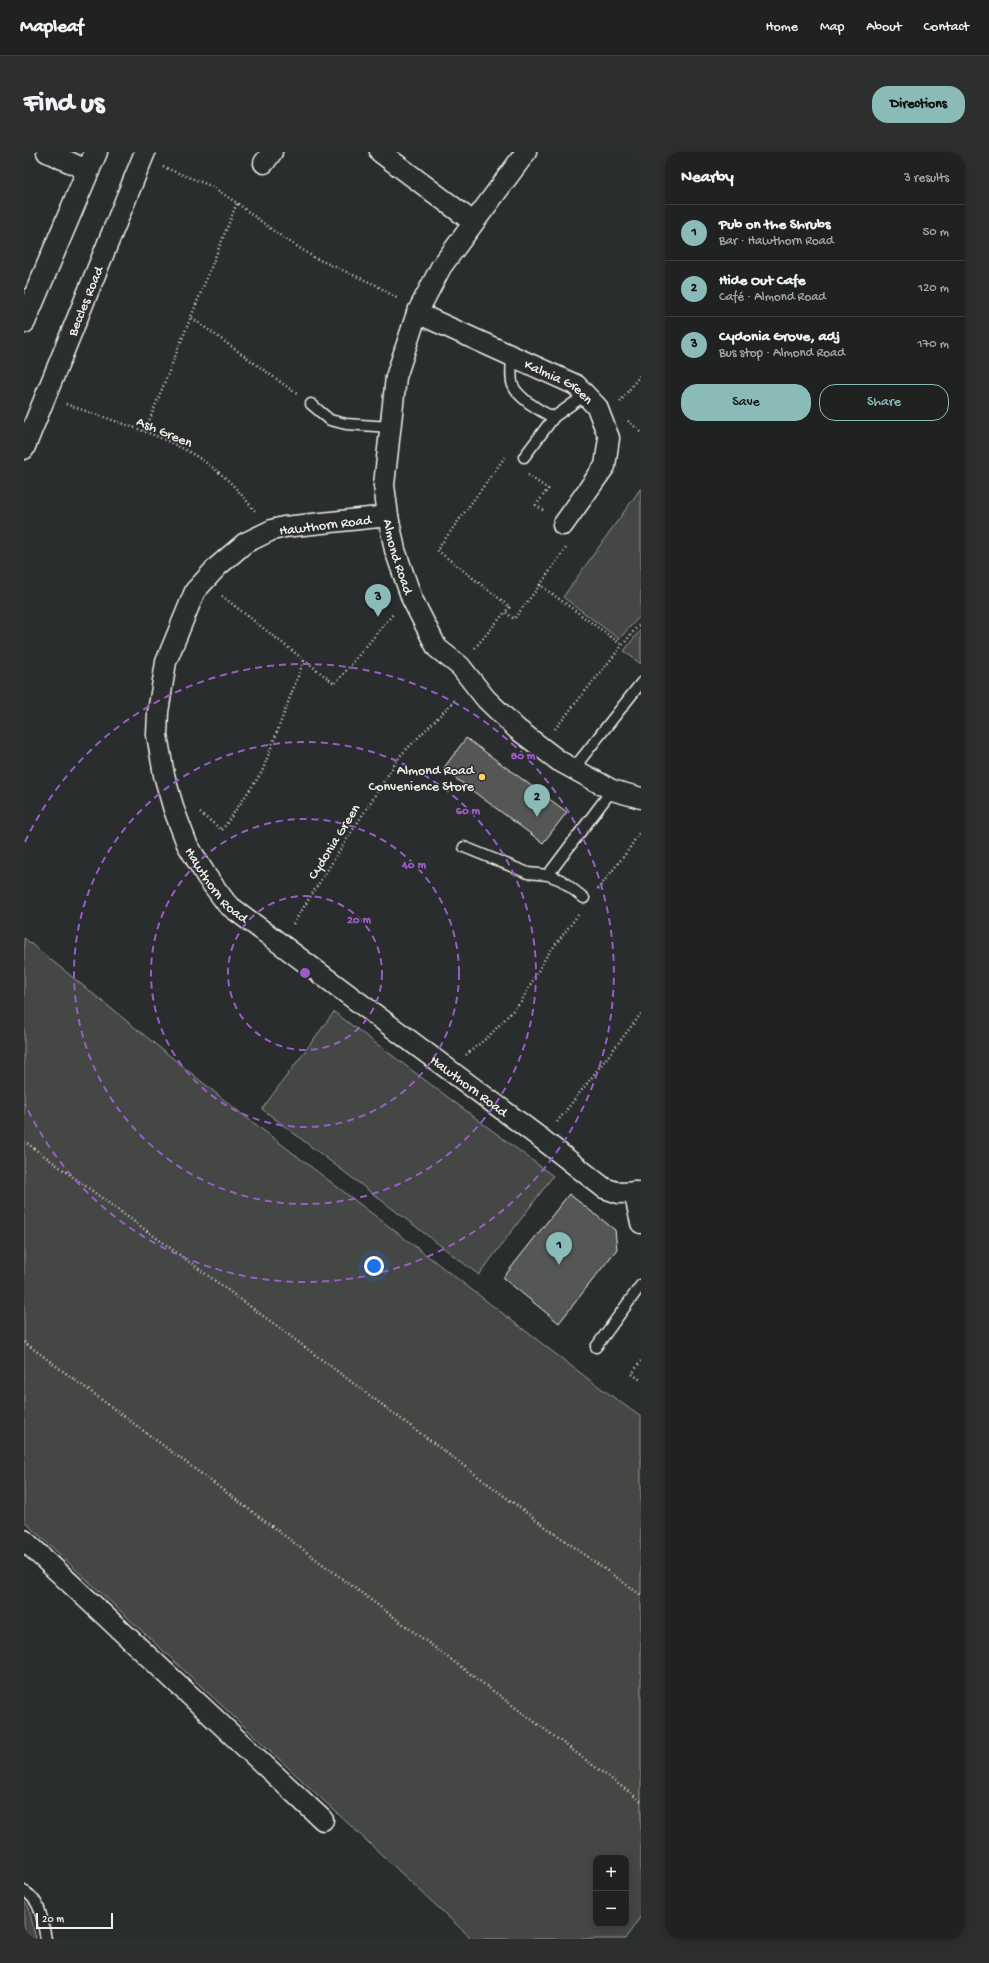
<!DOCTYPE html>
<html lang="en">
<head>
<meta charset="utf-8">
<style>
	:root { --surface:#202222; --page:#2d2f2f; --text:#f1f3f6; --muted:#a2a4a5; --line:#3d3f40; --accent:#8bbbb9 }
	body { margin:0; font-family:"Gochi Hand",sans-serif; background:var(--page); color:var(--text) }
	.controls { position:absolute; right:12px; bottom:12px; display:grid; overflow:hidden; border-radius:8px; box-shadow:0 2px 10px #0003 }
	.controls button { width:36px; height:36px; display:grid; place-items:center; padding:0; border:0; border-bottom:1px solid var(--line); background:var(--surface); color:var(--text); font:20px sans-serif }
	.scale { position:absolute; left:12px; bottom:10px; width:77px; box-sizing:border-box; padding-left:4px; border:2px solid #f4f1e8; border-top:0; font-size:11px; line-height:14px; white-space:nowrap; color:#f4f1e8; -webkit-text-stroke:3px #2a2d2e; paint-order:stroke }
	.you { position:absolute; left:350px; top:1114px; width:14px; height:14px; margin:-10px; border:3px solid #fff; border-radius:50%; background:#1a73e8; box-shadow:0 0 0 6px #1a73e833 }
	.badge { display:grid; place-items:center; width:26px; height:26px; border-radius:50%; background:var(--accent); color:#111; font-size:13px; font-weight:700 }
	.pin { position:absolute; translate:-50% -33px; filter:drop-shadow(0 1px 2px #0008) }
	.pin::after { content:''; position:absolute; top:21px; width:14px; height:12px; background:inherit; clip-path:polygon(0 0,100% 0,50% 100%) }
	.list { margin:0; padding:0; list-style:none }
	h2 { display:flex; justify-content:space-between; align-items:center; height:52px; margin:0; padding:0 16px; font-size:17px }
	h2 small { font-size:13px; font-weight:400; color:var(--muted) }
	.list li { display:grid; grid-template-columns:26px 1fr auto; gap:12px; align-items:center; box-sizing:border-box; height:56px; padding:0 16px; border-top:1px solid var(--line) }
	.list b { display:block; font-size:15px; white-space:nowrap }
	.list p { margin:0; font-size:13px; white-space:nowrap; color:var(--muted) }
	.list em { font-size:13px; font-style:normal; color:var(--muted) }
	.actions { display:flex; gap:8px; padding:12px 16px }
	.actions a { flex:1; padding:9px 0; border:1px solid var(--accent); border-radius:16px; text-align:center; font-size:14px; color:var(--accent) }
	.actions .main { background:var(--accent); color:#111 }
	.map { position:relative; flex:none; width:617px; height:1787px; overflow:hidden; border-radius:16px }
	header { display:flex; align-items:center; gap:24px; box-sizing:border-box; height:56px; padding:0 20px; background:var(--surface); border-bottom:1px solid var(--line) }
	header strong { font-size:19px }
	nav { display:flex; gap:22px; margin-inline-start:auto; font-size:14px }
	.intro { display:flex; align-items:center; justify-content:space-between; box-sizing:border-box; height:96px; padding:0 24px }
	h1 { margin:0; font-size:28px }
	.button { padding:10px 18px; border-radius:16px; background:var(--accent); color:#111; font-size:14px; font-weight:700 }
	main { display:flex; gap:24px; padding:0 24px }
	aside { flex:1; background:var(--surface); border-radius:16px; box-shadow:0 2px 10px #0003 }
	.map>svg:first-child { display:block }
	.green { fill:#444645; stroke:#9c9c96; fill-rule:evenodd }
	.building { fill:#555756; stroke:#f4f1e8 }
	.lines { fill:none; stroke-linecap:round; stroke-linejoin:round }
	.service-casing { stroke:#f4f1e8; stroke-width:13 }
	.minor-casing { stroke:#f4f1e8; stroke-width:23 }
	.trunk-casing { stroke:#f4f1e8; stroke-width:25 }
	.path { stroke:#f4f1e8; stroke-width:2.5; stroke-dasharray:1 3; stroke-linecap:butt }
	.service { stroke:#2a2d2e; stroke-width:10 }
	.minor { stroke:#2a2d2e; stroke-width:20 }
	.trunk { stroke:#2a2d2e; stroke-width:22 }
	.ring { fill:none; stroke:#995dc9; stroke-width:2; stroke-dasharray:7 5 }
	.poi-dot { fill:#ffd166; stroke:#2a2d2e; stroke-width:1.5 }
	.labels { text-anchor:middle; stroke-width:3; stroke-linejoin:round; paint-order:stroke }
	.street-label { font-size:14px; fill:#f4f1e8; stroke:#2a2d2e }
	.poi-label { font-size:14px; fill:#f4f1e8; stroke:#2a2d2e; text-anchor:end }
	.centre { fill:#995dc9; stroke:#2a2d2e; stroke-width:2 }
	.ring-label { font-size:12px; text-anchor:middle; font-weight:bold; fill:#995dc9; stroke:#2a2d2e; stroke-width:3; stroke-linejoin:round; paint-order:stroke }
</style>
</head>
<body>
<header>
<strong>Mapleaf</strong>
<nav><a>Home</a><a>Map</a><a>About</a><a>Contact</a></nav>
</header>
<div class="intro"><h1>Find us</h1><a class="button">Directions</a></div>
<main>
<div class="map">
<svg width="617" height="1787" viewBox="0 0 617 1787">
	<rect width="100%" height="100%" fill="#2a2d2e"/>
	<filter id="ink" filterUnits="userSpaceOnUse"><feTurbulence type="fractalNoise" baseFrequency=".025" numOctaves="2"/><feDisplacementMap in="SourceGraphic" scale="8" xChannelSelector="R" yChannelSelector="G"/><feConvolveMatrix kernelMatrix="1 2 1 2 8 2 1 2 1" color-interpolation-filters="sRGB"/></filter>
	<g filter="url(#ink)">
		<path class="green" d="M617,336V463L595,487L539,445Z
			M617,477V512L600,499Z
			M0,786L214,959L567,1229L617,1265V1764L601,1787H448L0,1369ZM572,1706H602V1772H572Z
			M310,860L529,1024L455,1123L238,957Z
			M0,1749L5,1756L12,1787H0Z"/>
		<path class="building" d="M442,586L543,660L519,691L419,617Z
			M545,1042L591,1078L593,1097L535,1171L479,1126Z"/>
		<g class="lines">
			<g class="service-casing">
				<path id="service" d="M488,204C487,230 484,235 505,251C514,257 520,262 530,265L561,243
					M287,252L306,268L322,272L366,275
					M500,305L530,265
					M551,618L557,607L617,531
					M440,695L504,721L524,723L537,728L560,746
					M524,723L588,638
					M572,1195L617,1133
					M0,1739C18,1749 18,1769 22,1787"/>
			</g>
			<g class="minor-casing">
				<g id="minor">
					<path d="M23,0L65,19"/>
					<path d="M356,0L449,70"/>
					<path id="s1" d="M502,0L417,115L393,161L372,225L360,333L364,364L371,398L388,447L413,496L436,514L462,547L493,577L535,609L588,638L617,646"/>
					<path d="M240,11L248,0"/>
					<path id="s2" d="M393,161L552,233L573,255L585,286L581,314L539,373"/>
					<path id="s3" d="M0,297L121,0"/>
					<path id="s4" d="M364,364L260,375L248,378L221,391L194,414L171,439L142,510L134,560L133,583L140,623L150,658L163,692L183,725L203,752L519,988L580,1036L595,1041L617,1040"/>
					<path d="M610,1040L617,1071"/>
					<path d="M0,1388L299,1668"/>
				</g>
			</g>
			<g class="trunk-casing">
				<path id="trunk" d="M0,170L72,0"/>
			</g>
			<path class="path" d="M139,15L187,34L213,51L251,80L291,106L352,133L374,147
				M168,166L273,242
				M596,250L617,222
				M42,252C96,272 155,285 199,324C211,334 222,348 232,360
				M604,269L617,280
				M121,279L213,51
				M481,305L413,398L486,455L481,460
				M504,323L524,337L512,353L520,359
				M516,433L542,396
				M198,444L311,532L369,462
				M451,496L481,460L490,467L516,433L598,493
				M531,577L617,470
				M176,661L198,678L238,620L280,508
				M574,737L603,700L617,678
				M269,772L376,604L432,547
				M442,903L465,884L497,850L522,805L554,763
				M533,970L617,862
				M0,989L246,1169L519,1373L617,1443
				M0,1190L617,1649
				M617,1209L608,1222L617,1228"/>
			<use href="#service" class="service"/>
			<use href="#minor" class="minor"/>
			<use href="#trunk" class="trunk"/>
		</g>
	</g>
	<g class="ring">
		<circle cx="281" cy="821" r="77"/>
		<circle cx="281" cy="821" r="154"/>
		<circle cx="281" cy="821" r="231"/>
		<path d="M1 690A309 309 0 1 1 1 952"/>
	</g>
	<circle class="poi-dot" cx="458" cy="625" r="4"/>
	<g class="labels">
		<g class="street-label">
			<text dy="5" stroke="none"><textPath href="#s3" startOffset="160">Beccles Road</textPath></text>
			<text dy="5" stroke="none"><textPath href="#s2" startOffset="158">Kalmia Green</textPath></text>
			<text transform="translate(141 279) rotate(23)" y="5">Ash Green</text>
			<text transform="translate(301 372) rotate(-7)" y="5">Hawthorn Road</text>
			<text dy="5" stroke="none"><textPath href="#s1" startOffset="444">Almond Road</textPath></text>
			<text transform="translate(309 689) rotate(-58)" y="5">Cydonia Green</text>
			<text dy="5" stroke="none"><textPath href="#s4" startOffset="531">Hawthorn Road</textPath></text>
			<text dy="5" stroke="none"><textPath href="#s4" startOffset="855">Hawthorn Road</textPath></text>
		</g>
		<g class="poi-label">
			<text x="450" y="622">Almond Road<tspan x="450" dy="16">Convenience Store</tspan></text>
		</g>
	</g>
	<circle cx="281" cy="821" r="6" class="centre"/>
	<g class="ring-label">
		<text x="499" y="607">80 m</text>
		<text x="444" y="662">60 m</text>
		<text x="390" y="716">40 m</text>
		<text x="335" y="771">20 m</text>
	</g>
</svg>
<div class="controls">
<button>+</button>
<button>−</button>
</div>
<div class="scale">20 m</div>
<div class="you"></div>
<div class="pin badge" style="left:535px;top:1113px">1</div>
<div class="pin badge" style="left:513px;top:665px">2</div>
<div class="pin badge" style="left:354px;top:465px">3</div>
</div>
<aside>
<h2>Nearby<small>3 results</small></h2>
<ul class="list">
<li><span class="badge">1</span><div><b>Pub on the Shrubs</b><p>Bar · Hawthorn Road</p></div><em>50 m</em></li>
<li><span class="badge">2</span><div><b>Hide Out Cafe</b><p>Café · Almond Road</p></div><em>120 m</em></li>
<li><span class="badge">3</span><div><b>Cydonia Grove, adj</b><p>Bus stop · Almond Road</p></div><em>170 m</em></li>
</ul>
<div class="actions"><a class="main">Save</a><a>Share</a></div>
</aside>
</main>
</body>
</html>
